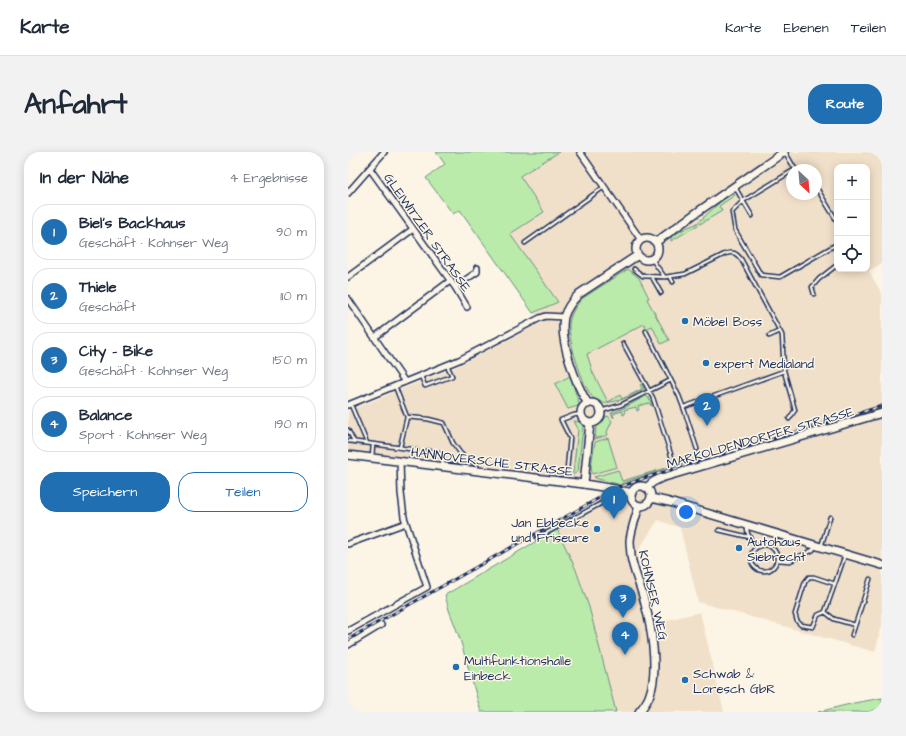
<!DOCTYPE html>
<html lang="de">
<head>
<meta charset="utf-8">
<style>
	:root { --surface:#fff; --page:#f2f2f3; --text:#1f2937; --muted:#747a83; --line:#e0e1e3; --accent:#1f6fb2 }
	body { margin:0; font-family:"Architects Daughter",sans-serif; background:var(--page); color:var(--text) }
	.controls { position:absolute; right:12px; top:12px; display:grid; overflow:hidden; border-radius:8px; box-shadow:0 2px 10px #0003 }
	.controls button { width:36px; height:36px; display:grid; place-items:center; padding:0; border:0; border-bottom:1px solid var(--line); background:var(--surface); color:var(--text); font:20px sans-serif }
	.compass { position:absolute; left:438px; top:12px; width:36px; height:36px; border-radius:50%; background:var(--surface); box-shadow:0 2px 10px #0003; rotate:154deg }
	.you { position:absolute; left:338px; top:360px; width:14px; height:14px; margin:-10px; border:3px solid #fff; border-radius:50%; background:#1a73e8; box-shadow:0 0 0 6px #1a73e833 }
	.badge { display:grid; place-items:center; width:26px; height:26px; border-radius:50%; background:var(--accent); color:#fff; font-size:13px; font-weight:700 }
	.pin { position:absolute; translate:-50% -33px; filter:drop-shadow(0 1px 2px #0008) }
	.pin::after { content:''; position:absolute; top:21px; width:14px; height:12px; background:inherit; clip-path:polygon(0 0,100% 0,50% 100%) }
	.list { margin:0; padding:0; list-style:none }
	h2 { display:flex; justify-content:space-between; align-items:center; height:52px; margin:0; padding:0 16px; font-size:17px }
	h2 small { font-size:13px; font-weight:400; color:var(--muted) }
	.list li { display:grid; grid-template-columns:26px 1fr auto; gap:12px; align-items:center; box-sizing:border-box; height:56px; margin:0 8px 8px; padding:0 8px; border:1px solid var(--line); border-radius:16px }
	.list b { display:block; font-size:15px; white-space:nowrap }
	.list p { margin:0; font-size:13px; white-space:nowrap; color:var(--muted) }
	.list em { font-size:13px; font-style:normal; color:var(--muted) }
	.actions { display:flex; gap:8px; padding:12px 16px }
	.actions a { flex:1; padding:9px 0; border:1px solid var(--accent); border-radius:16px; text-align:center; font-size:14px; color:var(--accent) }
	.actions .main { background:var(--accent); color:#fff }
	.icon { flex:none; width:22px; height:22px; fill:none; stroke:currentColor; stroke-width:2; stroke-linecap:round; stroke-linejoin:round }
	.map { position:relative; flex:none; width:534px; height:560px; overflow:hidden; border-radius:16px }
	header { display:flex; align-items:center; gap:24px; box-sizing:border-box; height:56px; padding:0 20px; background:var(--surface); border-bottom:1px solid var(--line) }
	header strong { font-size:19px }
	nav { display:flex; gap:22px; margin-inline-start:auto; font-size:14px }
	.intro { display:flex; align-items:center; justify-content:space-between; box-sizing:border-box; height:96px; padding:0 24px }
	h1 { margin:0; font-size:28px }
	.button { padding:10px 18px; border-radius:16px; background:var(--accent); color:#fff; font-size:14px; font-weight:700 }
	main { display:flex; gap:24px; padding:0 24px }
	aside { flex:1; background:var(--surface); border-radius:16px; box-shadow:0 2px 10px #0003 }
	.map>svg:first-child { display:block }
	.built { fill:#f1e0c9; fill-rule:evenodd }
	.green { fill:#bbebaa; stroke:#6b8d84 }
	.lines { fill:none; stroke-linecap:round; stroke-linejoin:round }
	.service-casing { stroke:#1b2f5e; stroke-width:5.5 }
	.minor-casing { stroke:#1b2f5e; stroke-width:8 }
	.tertiary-casing { stroke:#1b2f5e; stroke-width:10 }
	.secondary-casing { stroke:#1b2f5e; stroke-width:10 }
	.service { stroke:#fcf5e5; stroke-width:2.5 }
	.minor { stroke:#fcf5e5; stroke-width:5 }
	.tertiary { stroke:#fcf5e5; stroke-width:7 }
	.secondary { stroke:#fcf5e5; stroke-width:7 }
	.rail-casing { stroke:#1b2f5e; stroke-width:3 }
	.rail { stroke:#fcf5e5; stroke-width:1.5; stroke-dasharray:4.5; stroke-linecap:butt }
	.poi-dot { fill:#1f6fb2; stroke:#fcf5e5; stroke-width:1.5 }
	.labels { text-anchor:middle; stroke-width:3; stroke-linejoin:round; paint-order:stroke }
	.street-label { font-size:13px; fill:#1b2f5e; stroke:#fcf5e5 }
	.poi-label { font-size:13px; fill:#1b2f5e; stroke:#fcf5e5; text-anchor:start }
</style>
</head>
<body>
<header>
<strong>Karte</strong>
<nav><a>Karte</a><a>Ebenen</a><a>Teilen</a></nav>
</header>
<div class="intro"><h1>Anfahrt</h1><a class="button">Route</a></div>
<main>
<aside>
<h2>In der Nähe<small>4 Ergebnisse</small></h2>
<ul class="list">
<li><span class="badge">1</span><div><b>Biel's Backhaus</b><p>Geschäft · Kohnser Weg</p></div><em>90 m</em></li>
<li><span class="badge">2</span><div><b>Thiele</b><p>Geschäft</p></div><em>110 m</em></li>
<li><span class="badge">3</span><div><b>City - Bike</b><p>Geschäft · Kohnser Weg</p></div><em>150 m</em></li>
<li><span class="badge">4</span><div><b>Balance</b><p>Sport · Kohnser Weg</p></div><em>190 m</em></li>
</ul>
<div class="actions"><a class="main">Speichern</a><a>Teilen</a></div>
</aside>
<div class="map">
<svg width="534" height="560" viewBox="0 0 534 560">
	<rect width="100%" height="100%" fill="#fcf5e5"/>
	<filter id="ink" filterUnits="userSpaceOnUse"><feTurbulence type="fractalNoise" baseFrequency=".025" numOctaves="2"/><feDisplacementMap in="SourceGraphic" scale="8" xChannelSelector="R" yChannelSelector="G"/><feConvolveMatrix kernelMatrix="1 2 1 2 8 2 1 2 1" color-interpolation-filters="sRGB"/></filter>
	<g filter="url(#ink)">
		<path class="built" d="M211,0H534V111L521,119L534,142V474L527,500L350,450L332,376L310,368L290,399V412L303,454L307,471L352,460L376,560H268L241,455L228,418L209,377L271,344L273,334L0,298V259L110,214L200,167L185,161L210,150L162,82L172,25ZM489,15H519V117H489ZM444,18H468V42H444Z"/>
		<path class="green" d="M88,0H211L172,24L196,60L162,82L210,150L185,161L112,58L105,62L78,26L97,12Z
			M385,41L387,43L371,54L374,59L323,89V85L338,76L348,72L354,67L373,49Z
			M280,117L291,126L301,146L299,147L321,188L313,192L304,174L300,176H298L296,172L239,202L245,221L260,250L272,243L274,247L294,237L292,233L294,232L296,237C285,243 274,249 262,250C260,251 258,252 256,251C252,251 245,247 243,243C233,229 221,190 221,173C222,162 228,153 235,146Z
			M222,224L231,251L230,254L220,257L207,232Z
			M298,244L300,245L304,253L303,254L301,251L290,254L291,258L289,259L288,255L276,258L277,262L275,263L274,259L265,262L266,266L265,265L263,261L274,257Z
			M260,264L264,269L259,280L260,283L247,287L248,276L250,273L252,271L256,266Z
			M226,269L232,270L234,272L235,275L230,319L224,324H221V321H225L230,277Z
			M260,286L269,315L244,322L243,314L247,290Z
			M352,300L354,305L274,331L273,333L250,327L246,325L270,318L274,329L324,314L323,309Z
			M209,377L228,418L241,455L268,560H133L112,487L101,458L97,443Z
			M534,546V557L523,559V560H470L506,551Z"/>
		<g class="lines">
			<g class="service-casing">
				<path id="service" d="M437,0L447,17L446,18
					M447,17L452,18
					M387,35L395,49L444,19
					M468,35L489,69
					M404,64L395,49L384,60L387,78L413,123L432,125L489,92
					M177,91L256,35
					M304,107L308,113L316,124
					M286,117L295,124L317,125L337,122L377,102C385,99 388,101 393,107L434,183L436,219L336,255
					M322,124L325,130
					M304,125L313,141
					M466,142L464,135L471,127L489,113
					M298,179L331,244L337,260L349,297
					M421,184L432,179
					M275,191L305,246L324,306
					M436,219L447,258L441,267
					M73,224L77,234L104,224L99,213
					M47,234L59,265L80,267L96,271L105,291L113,302L129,313L128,318
					M3,253L19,291
					M253,259L273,253L323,228
					M0,278L6,289
					M0,289L25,292
					M52,295L59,265
					M79,299L90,300L95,307V314
					M24,306L25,292L69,298
					M219,317L222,286L213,268L226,263L234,262
					M399,374C398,383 404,389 410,395
					M371,378L401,385
					M189,386L263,346L269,342L271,338
					M403 406a13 13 0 1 1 26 0a13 13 0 1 1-26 0Z
					M473,395L482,365
					M429,408L442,409L465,398L467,394
					M487,432L466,425H461L457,430L447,462L449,469L453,473L465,475L470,463L477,460L497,403
					M477,460L486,467L507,473
					M504,483L522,427"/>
			</g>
			<g class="minor-casing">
				<path id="minor" d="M232,0L293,88
					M22,17L107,135L119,155
					M0,41L36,0
					M0,125L65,77
					M107,135L129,120V116
					M0,147L57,230
					M27,185L102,129
					M0,253L111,208L192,166L198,164L216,165
					M0,392L58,371
					M0,479L79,435L56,365L53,341L52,309
					M0,493L33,473"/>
			</g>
			<g class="tertiary-casing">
				<path id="tertiary" d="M288 97a11 11 0 1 1 22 0a11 11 0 1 1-22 0Z
					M308,90L348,61L436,0
					M233 261a10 10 0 1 1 20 0a10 10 0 1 1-20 0Z
					M240,252C228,232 211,189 216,165C219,155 225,148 231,142L290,103
					M236,332L242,271
					M291,354C288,365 283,377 282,389C282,394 283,400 283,404C285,418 293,435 296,448C303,473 311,517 302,542C300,549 296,554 291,560"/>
			</g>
			<g class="secondary-casing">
				<path id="secondary" d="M0,303L236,332L267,337L284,341
					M283 344a10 10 0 1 1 20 0a10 10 0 1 1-20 0Z
					M298,336L305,330L313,326L534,261
					M303,346L321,350L534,413"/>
			</g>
			<use href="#service" class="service"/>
			<use href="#minor" class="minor"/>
			<use href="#tertiary" class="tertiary"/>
			<use href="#secondary" class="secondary"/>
			<g class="rail-casing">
				<path id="rail" d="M0,488L11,481L267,337L296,326L534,254"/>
			</g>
			<use href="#rail" class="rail"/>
		</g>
	</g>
	<g class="poi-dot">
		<circle cx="337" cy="169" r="4"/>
		<circle cx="358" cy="211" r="4"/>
		<circle cx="249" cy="377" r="4"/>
		<circle cx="391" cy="396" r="4"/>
		<circle cx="108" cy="515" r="4"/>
		<circle cx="337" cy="528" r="4"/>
	</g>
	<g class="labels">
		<g class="street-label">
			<text transform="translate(80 80) rotate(55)" y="5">GLEIWITZER STRASSE</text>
			<text transform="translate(412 285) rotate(-16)" y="5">MARKOLDENDORFER STRASSE</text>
			<text transform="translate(144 309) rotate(7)" y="5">HANNOVERSCHE STRASSE</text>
			<text transform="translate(306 443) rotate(77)" y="5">KOHNSER WEG</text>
		</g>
		<g class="poi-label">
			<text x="345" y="174">Möbel Boss</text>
			<text x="366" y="216">expert Medialand</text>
			<text x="241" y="375" text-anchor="end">Jan Ebbecke<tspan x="241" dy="15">und Friseure</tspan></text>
			<text x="399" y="394">Autohaus<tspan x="399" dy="15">Siebrecht</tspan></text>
			<text x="116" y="513">Multifunktionshalle<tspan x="116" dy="15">Einbeck</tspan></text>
			<text x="345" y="526">Schwab &amp;<tspan x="345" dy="15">Loresch GbR</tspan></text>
		</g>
	</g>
</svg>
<div class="controls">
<button>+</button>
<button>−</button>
<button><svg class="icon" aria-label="locate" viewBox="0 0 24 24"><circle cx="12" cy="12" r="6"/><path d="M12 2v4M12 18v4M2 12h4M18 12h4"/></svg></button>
</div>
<svg class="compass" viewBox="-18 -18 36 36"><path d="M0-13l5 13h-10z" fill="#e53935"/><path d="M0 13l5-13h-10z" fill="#747a83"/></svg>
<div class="you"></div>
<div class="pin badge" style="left:266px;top:367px">1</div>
<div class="pin badge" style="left:359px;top:274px">2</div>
<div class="pin badge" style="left:275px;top:466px">3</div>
<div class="pin badge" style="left:277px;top:503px">4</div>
</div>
</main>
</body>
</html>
